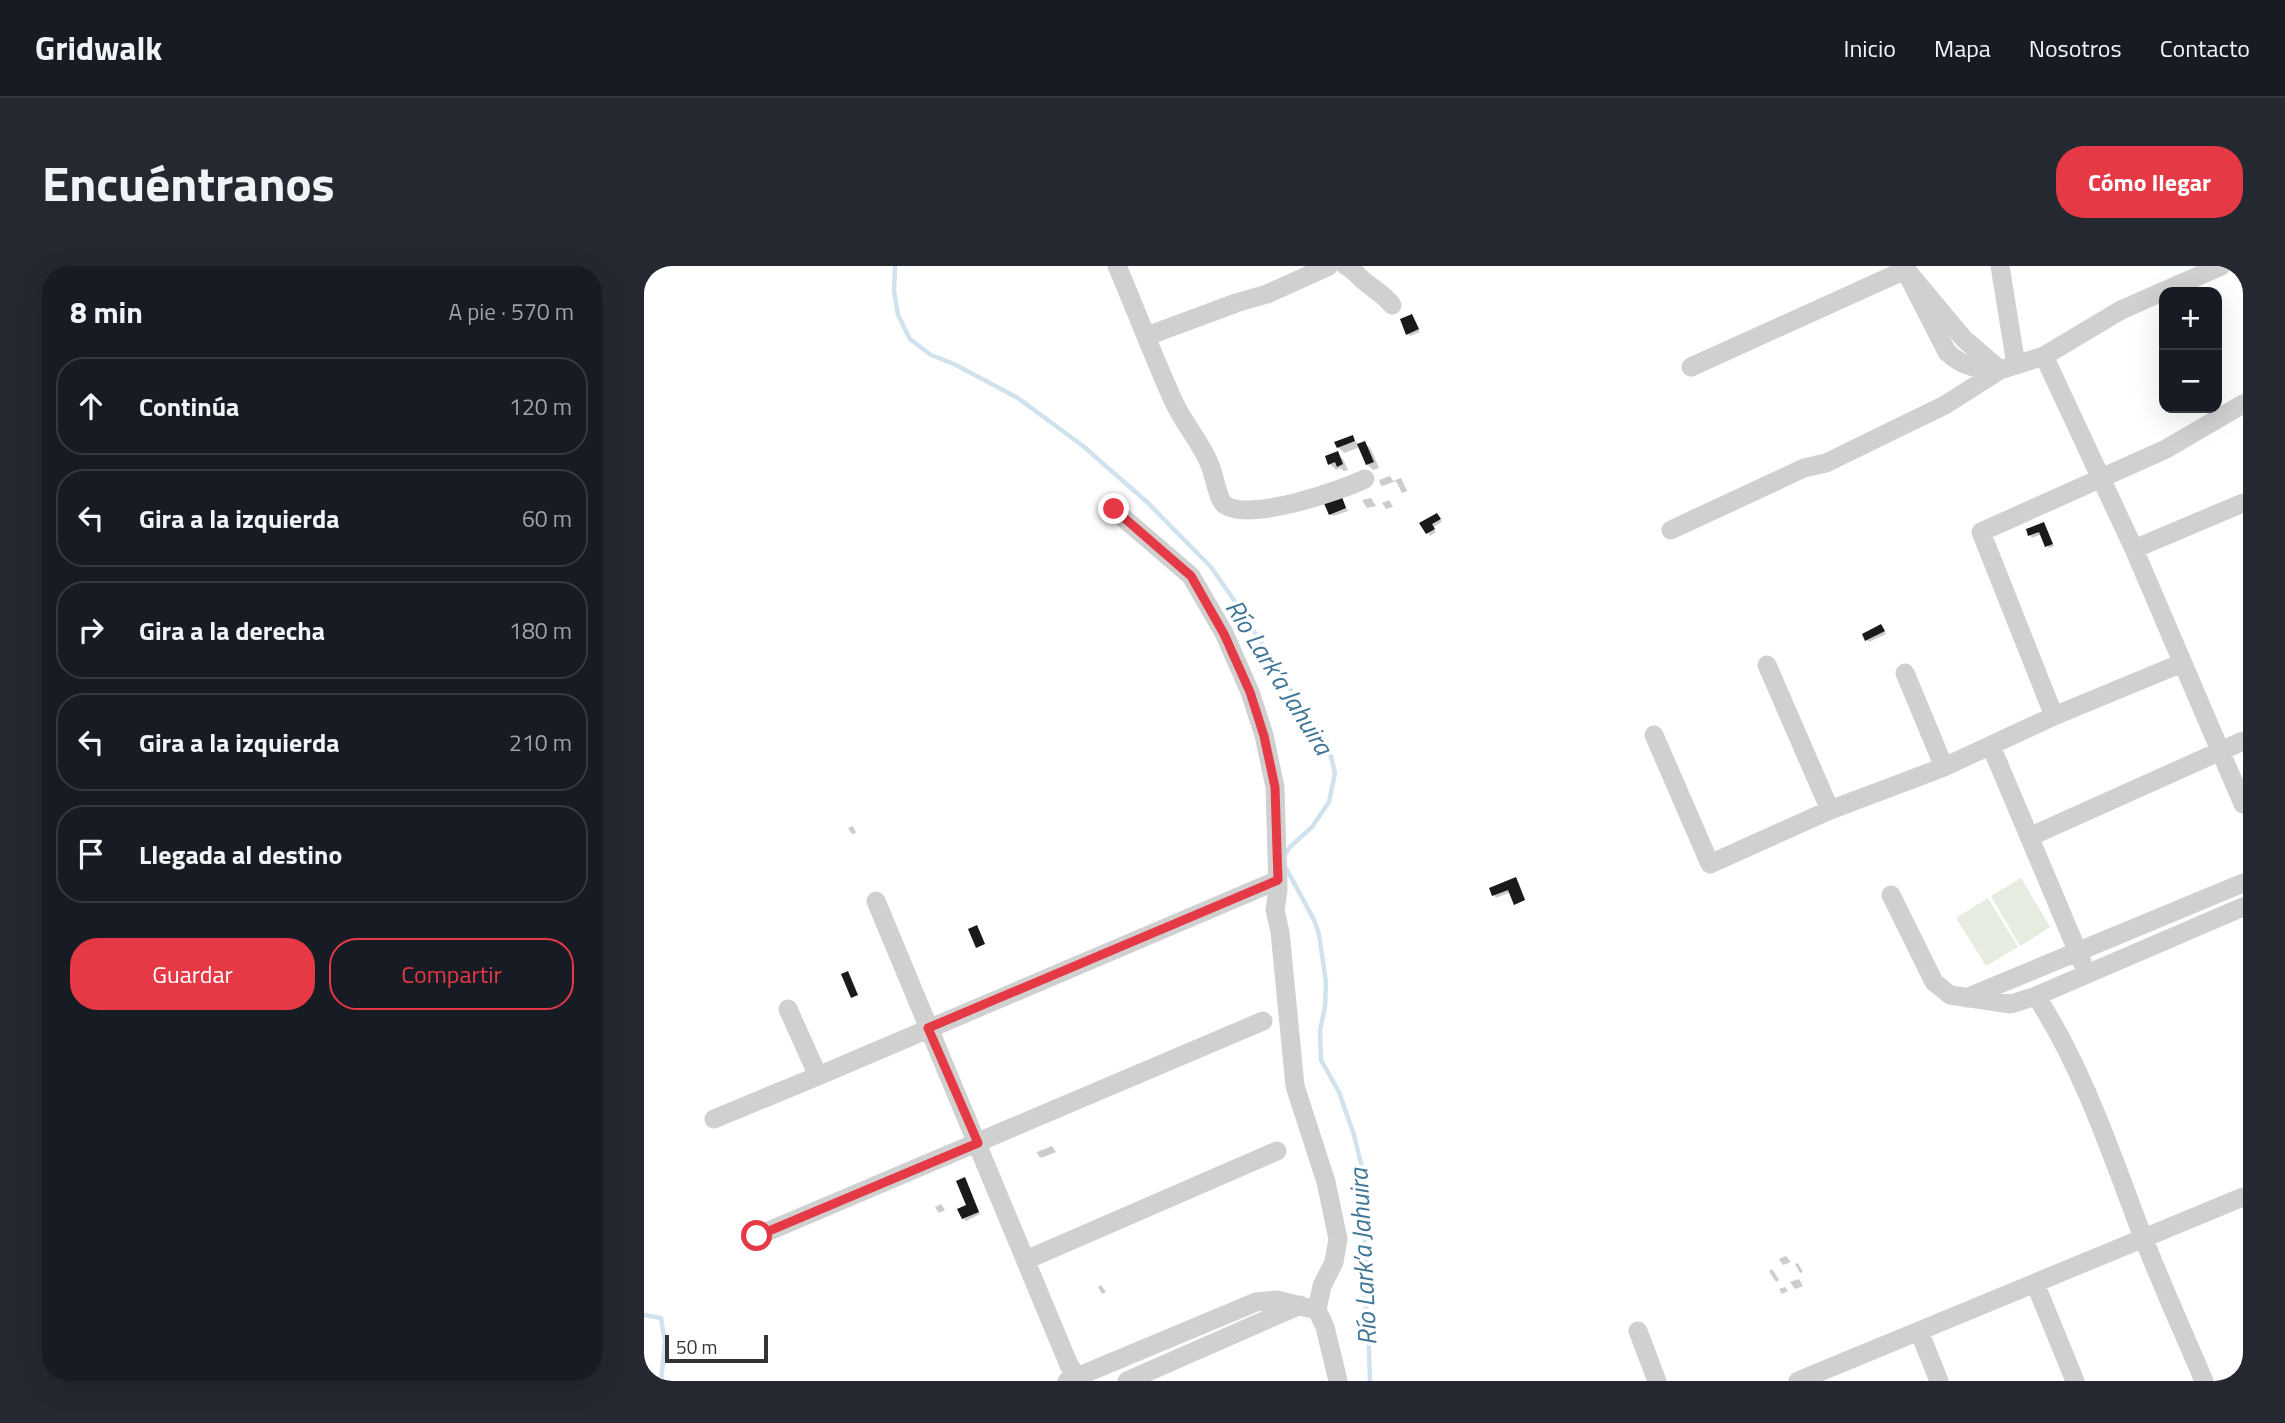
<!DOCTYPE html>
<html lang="es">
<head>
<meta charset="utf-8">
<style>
	:root { --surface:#171b24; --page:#242831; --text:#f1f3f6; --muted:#9ea1a6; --line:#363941; --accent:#e63946 }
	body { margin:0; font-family:"Titillium Web",sans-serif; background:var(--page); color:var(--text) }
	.controls { position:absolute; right:21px; top:21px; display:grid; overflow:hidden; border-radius:14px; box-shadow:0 7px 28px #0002 }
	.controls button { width:63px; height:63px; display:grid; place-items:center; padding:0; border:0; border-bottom:2px solid var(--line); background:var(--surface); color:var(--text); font:35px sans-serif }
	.scale { position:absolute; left:21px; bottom:18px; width:103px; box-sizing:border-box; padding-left:7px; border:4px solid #333; border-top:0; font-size:19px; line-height:24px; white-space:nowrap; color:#333; -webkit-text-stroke:5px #fff; paint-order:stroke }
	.stop { position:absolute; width:21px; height:21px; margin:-16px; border:5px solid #e63946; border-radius:50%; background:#fff }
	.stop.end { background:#e63946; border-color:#fff; box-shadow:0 2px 7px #0008 }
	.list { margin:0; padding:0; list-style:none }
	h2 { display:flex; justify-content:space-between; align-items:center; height:91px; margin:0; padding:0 28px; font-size:30px }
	h2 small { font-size:23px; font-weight:400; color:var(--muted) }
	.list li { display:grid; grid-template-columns:46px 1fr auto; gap:21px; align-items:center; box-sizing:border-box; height:98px; margin:0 14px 14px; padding:0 14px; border:2px solid var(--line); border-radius:28px }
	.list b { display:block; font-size:26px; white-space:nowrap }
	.list em { font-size:23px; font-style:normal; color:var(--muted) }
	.actions { display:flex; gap:14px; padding:21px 28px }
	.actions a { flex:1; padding:16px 0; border:2px solid var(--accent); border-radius:28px; text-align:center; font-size:24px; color:var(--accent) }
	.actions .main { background:var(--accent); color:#fff }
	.icon { flex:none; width:38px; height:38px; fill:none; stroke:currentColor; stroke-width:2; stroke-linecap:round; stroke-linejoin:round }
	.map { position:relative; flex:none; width:1599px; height:1115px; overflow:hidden; border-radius:28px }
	header { display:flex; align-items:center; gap:42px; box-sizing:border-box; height:98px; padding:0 35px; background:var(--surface); border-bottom:2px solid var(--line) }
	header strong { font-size:33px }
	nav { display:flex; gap:38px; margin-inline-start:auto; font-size:24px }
	.intro { display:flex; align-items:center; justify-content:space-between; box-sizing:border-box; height:168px; padding:0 42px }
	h1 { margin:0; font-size:49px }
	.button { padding:18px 32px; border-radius:28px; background:var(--accent); color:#fff; font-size:24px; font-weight:700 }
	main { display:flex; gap:42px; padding:0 42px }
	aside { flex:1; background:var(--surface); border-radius:28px; box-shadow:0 7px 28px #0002 }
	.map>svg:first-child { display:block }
	.green { fill:#e6ecdf }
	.shadow { fill:#0003 }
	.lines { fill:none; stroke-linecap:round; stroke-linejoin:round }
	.stream { stroke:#cfe2ee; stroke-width:4.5 }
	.building { fill:#1a1a1a }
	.minor { stroke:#d0d0d0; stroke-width:19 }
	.route { stroke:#e63946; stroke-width:9 }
	.labels { text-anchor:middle; stroke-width:7; stroke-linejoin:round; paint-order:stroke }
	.water-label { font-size:26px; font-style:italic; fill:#3f7597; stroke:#fff }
</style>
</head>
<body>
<header>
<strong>Gridwalk</strong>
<nav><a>Inicio</a><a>Mapa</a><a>Nosotros</a><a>Contacto</a></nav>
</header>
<div class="intro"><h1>Encuéntranos</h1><a class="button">Cómo llegar</a></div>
<main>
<aside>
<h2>8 min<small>A pie · 570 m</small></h2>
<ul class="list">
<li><svg class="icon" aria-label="ahead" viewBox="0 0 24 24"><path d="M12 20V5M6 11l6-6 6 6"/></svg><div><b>Continúa</b></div><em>120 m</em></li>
<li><svg class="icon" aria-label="left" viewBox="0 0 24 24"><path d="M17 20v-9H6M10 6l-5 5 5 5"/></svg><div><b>Gira a la izquierda</b></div><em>60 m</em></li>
<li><svg class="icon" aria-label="right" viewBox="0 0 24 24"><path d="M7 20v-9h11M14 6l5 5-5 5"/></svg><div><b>Gira a la derecha</b></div><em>180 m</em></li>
<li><svg class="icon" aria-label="left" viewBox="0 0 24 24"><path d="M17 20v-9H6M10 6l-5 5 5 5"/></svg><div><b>Gira a la izquierda</b></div><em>210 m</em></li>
<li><svg class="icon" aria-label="arrive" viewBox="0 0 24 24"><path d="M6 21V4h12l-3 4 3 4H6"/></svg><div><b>Llegada al destino</b></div></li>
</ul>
<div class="actions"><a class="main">Guardar</a><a>Compartir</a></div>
</aside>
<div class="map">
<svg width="1599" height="1115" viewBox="0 0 1599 1115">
	<rect width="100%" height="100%" fill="#fff"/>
	<path class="green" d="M1377,612L1406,661L1376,680L1347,630Z
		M1344,632L1374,681L1342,700L1312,652Z"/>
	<path class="shadow" d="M768,50L776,66L766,70L764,68Z
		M708,171L715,179L721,177L727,183L735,202L729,204L723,198L716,181L700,187L695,182L693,177Z
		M693,187L699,193L704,204L700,205L696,202L692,204L686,198Z
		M746,210L749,215L757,212L763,225L758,227L752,215L738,220L736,218L735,214Z
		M696,230L704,245L689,250L686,248Z
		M727,232L732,240L723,242L718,234Z
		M745,234L749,241L742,243L738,237Z
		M795,251L798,256L789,261L792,266L786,270L778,258Z
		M1399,258L1410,280L1405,282L1398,268L1388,272L1386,269Z
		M1239,362L1242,368L1225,376L1223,374Z
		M209,560L212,567L208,568L204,562Z
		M874,615L881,633L871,637L867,626L852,632L850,629L847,623Z
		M408,880L412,886L397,892L394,889L393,886Z
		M323,916L336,948L322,955L319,952L325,940Z
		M297,938L301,944L295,947L291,941Z
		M1142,990L1147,996L1139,999L1135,993Z
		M1154,997L1159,1006L1156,1007L1151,998Z
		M1128,1003L1135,1014L1132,1016L1125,1005Z
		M1155,1013L1159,1020L1151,1023L1146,1016Z
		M457,1019L462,1026L458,1028L454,1021Z
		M1141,1021L1144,1025L1138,1028L1135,1023Z"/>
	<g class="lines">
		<path class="stream" d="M251,0L250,25L254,49L266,73L287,89L310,98L374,132L439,180L503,236L567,301L592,337L648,426L664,459L675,465L684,479L691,507L685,536L668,561L646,581L640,590
			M642,602L670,654L675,668L682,716L681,740L676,765L677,794L695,826L710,869L719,906L718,950L722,989L719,1022L724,1055L726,1115
			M0,1049L17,1052L21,1076L17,1115"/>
	</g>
	<path class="building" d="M768,48L775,63L762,69L756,53Z
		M709,169L711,175L693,182L690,176Z
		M721,175L730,196L722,199L713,178Z
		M694,185L699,198L693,201L691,196L684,199L681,190Z
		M697,228L702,242L685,249L679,235Z
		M793,247L797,253L788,258L791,263L782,268L775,257Z
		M1400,256L1409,278L1401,281L1395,266L1384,270L1382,263Z
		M1237,358L1241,365L1221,375L1218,368Z
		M872,611L881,634L870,639L864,624L848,630L845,622Z
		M333,659L341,678L332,682L324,663Z
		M204,705L214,729L207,732L197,708Z
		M321,911L335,946L318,953L313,943L322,939L312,915Z"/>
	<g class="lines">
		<path class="minor" d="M473,0C492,44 509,90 529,134C539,157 557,176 566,199C570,209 574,234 581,239C606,256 695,225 721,213
			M702,0C712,5 716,13 725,19C734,26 741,30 748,39
			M1259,0L1320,73L1356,104L1400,90L1477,44L1577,0
			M1356,0L1372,99
			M503,70L592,37L623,28L685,0
			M1400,90L1490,283L1599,538
			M1047,101L1261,4L1303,86C1318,101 1335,103 1356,104
			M469,243L547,310L580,367L606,426L620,469L631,521L634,624L631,644L636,666L651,820L682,916L694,973L690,996L678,1020L673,1044L681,1061L694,1115
			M1027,264L1160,202L1182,197L1301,139L1356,104
			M1490,283L1599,237
			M1123,399L1186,544
			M1261,407L1300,501
			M1410,450L1337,266L1522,183L1599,138
			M1010,469L1066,598L1186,544L1300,501L1410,450L1538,397
			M1347,480L1438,696
			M1385,571L1599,475
			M1247,629L1290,716L1306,729L1367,738L1392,730L1599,641
			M232,635L425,1099L436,1115
			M1392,730C1437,799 1465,881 1494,958C1514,1011 1538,1063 1560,1115
			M1322,732L1599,617
			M144,743L174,810L634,614
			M70,853L174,810
			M113,970L619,755
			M382,994L633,885
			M1391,1017L1431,1115
			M994,1065L1013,1115
			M1275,1065L1295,1115
			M423,1115L612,1036L633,1034L673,1044
			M483,1115L656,1039
			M1154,1115L1599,931"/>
	</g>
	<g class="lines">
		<path class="route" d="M113,970L334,877L284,762L634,614L631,521L620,470L606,426L580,368L547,310L470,243"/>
	</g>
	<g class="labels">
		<g class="water-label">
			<text transform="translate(635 411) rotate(58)" y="9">Río Lark’a Jahuira</text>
			<text transform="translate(719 991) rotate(-93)" y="9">Río Lark’a Jahuira</text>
		</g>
	</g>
</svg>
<div class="controls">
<button>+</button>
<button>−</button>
</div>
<div class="scale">50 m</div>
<div class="stop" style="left:113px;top:970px"></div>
<div class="stop end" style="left:470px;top:243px"></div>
</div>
</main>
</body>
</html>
